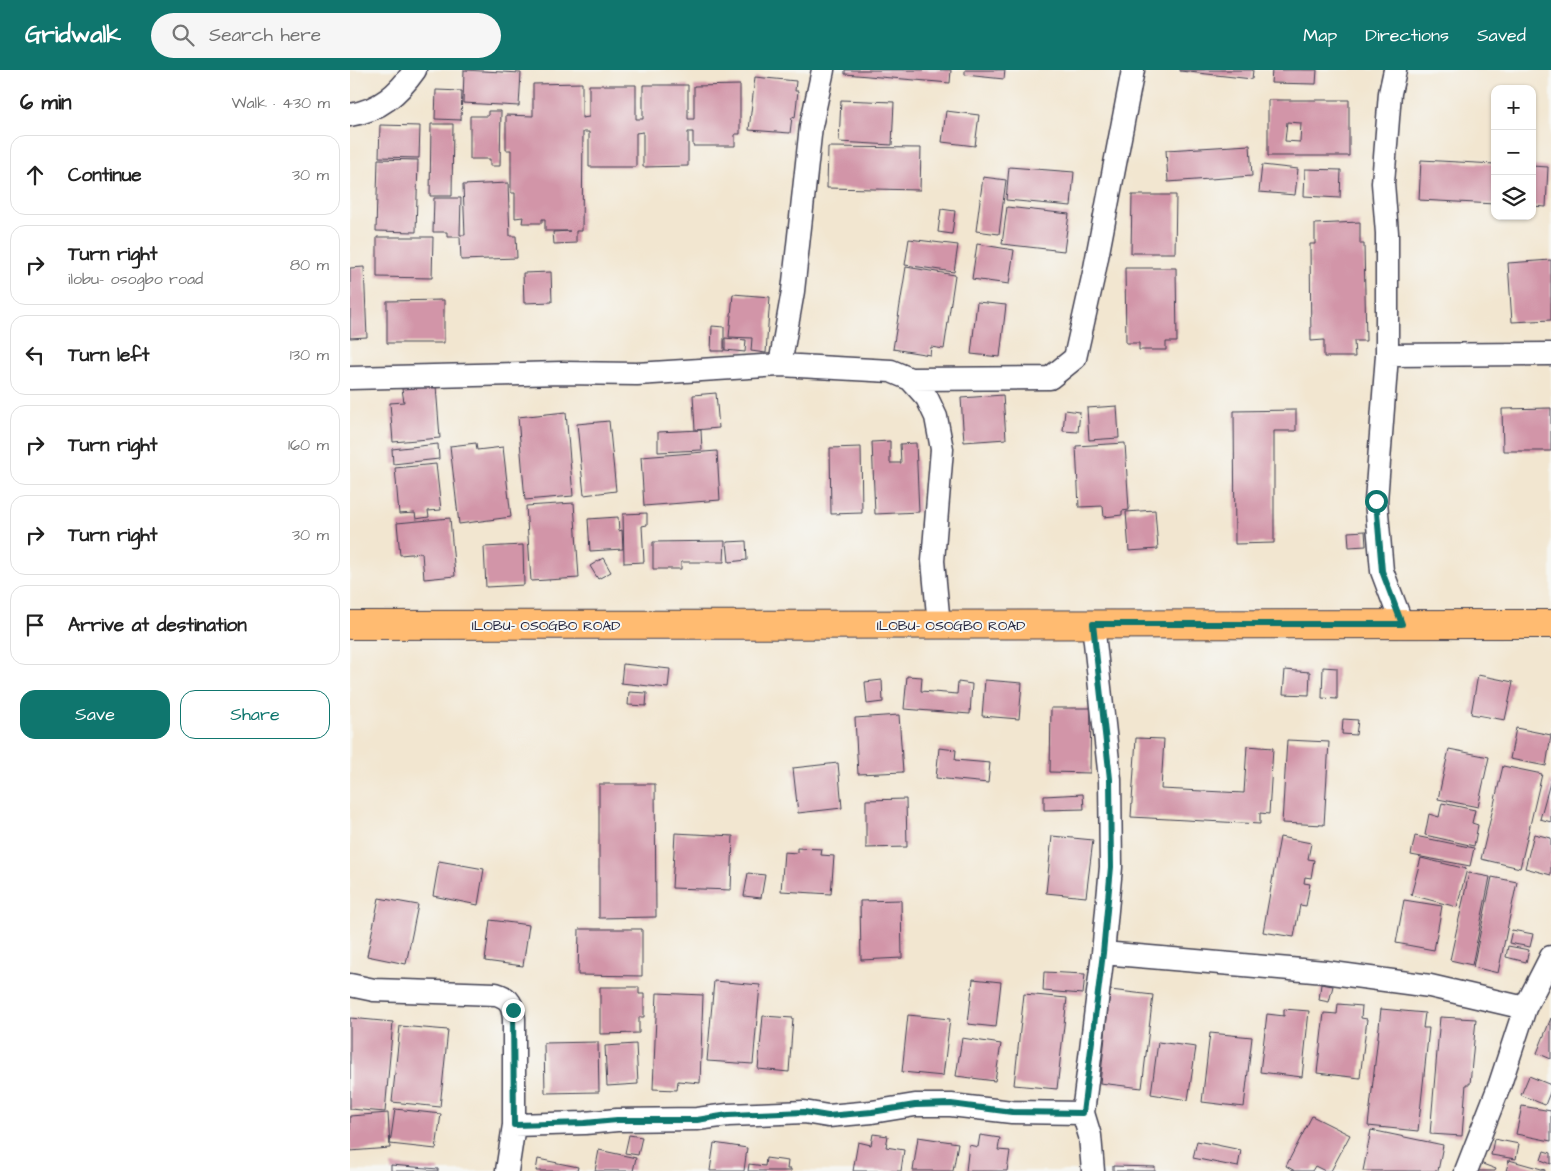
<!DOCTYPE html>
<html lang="en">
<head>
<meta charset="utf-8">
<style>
	:root { --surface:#fff; --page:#f6f6f6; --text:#222; --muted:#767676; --line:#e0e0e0; --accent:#0f766e }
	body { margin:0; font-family:"Architects Daughter",sans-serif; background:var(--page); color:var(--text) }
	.controls { position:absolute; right:15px; top:15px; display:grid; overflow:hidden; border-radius:10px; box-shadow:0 1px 4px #0004 }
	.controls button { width:45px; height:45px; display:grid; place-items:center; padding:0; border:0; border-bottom:1px solid var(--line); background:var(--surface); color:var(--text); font:25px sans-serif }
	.stop { position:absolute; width:15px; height:15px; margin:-11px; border:4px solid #0f766e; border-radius:50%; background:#fff }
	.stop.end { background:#0f766e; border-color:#fff; box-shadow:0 1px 5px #0008 }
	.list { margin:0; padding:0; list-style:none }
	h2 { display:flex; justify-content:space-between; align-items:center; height:65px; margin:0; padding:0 20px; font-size:21px }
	h2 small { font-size:16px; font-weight:400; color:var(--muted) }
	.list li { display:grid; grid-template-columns:32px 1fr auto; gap:15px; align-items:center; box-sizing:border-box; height:80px; margin:0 10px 10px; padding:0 10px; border:1px solid var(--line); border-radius:15px }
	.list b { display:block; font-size:19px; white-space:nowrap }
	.list p { margin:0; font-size:16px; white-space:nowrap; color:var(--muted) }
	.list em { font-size:16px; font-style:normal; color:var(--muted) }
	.actions { display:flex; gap:10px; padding:15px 20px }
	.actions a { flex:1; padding:11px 0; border:1px solid var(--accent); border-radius:15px; text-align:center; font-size:18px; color:var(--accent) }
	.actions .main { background:var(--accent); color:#fff }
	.icon { flex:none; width:28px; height:28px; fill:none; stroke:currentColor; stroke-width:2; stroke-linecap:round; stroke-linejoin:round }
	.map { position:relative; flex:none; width:1201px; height:1101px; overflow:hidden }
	header { display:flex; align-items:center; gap:30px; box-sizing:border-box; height:70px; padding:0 25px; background:var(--accent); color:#fff }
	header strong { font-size:24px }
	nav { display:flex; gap:28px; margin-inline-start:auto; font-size:18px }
	.search { width:350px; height:45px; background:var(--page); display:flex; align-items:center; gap:12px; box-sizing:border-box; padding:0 18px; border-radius:28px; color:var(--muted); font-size:19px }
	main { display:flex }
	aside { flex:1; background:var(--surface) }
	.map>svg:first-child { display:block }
	.building { fill:#d295a8; fill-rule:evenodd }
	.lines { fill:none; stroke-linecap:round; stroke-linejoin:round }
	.minor-casing { stroke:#413f51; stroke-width:25 }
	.primary-casing { stroke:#413f51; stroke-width:30 }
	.minor { stroke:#fff; stroke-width:22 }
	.primary { stroke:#ffbb71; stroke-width:28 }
	.route { stroke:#0f766e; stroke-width:6 }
	.labels { text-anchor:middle; stroke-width:4; stroke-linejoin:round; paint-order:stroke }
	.street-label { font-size:14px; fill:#22223b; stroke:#f6f6f2 }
</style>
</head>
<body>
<header>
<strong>Gridwalk</strong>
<div class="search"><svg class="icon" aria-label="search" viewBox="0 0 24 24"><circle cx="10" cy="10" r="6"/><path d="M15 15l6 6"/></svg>Search here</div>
<nav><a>Map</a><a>Directions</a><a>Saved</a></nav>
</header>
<main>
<aside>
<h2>6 min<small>Walk · 430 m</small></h2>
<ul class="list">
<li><svg class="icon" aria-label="ahead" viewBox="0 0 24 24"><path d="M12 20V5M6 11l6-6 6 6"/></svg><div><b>Continue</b></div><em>30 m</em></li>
<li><svg class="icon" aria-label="right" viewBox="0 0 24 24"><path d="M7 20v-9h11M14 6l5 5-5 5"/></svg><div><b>Turn right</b><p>ilobu- osogbo road</p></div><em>80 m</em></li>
<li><svg class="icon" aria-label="left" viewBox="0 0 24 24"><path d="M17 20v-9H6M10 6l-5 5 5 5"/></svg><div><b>Turn left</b></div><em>130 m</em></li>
<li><svg class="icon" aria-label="right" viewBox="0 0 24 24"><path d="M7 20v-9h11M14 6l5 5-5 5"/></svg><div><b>Turn right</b></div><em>160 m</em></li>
<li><svg class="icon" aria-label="right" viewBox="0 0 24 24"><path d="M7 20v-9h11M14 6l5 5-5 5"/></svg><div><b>Turn right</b></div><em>30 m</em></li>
<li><svg class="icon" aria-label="arrive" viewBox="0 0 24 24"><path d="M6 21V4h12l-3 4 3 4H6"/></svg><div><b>Arrive at destination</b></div></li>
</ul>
<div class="actions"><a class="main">Save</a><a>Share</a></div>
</aside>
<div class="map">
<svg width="1201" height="1101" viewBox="0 0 1201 1101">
	<rect width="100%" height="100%" fill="#f6f6f2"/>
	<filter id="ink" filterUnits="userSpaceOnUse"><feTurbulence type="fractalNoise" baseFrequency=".02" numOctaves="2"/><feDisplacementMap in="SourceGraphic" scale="10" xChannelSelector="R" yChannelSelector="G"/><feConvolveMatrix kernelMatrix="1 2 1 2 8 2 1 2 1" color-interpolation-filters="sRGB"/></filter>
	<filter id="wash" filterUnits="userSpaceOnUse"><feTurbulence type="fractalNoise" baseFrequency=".0096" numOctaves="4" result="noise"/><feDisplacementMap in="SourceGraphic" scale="20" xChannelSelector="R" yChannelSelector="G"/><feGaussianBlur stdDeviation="1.12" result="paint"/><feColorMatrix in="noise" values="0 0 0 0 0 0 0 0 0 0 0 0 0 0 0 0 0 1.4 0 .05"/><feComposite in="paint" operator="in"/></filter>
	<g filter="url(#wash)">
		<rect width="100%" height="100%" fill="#f2e6d0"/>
		<g id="blocks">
			<path class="building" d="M114,0L171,3L169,36L113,33Z
				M495,0H601L600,13L495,4Z
				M615,0H655L654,9L615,5Z
				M830,0H903L902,9L830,1Z
				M922,0H967L966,14L921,13Z
				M405,7L446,11L445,21H448L445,48L442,47L440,63L399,60Z
				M232,13V48L239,47V15H286V49H293V15H338V49H344V16L390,15V64H385V76H343V62H338V96L293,97V62L286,63V97H239V62H233L232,161H226V173L204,174L203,162L220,161H195V149H192V153H172L173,147L165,148V123H161V80H156V45L183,46V14Z
				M86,20L112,21L111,50L85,49Z
				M491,30L544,32L542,75L489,72Z
				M918,30H999V86H918ZM937,52L951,53L950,72L935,71Z
				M138,41H151L150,96H140V89H120V46H138Z
				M596,41L629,45L625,76L592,72Z
				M81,54H103L102,126H80Z
				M30,55L70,56L69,88L29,87Z
				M900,75L902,106L818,112L816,80Z
				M478,77L571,78L570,120L477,118Z
				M28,89L68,90L66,162L26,161Z
				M1071,90L1145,94V134L1069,130Z
				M912,95L948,99L945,125L909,122Z
				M1182,96L1198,97L1196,137L1182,136Z
				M659,97L724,102L721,136L656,130Z
				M955,99L991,100L990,128L954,126Z
				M633,107L656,110L649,164L626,161Z
				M158,113L160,166H166L167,188L111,190L110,167H97V162H83L84,128H111L110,165H115L113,115Z
				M782,125H826L825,183H781Z
				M657,137L719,144L714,181L652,174Z
				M591,139L605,141L602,164L588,162Z
				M1010,152V174H1014L1016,271H1004L1005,287H974V270L961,271L960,174H965V154Z
				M27,167H83L82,208L27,207Z
				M559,169L608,175L604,202L555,195Z
				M627,174L664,180L659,214L622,209Z
				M1201,190V250L1162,252L1158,193Z
				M14,197L17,267L0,268V198Z
				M556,197L605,205L594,279L581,277L580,285L543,279Z
				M775,198H826L827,272H816V280H789V273H776Z
				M201,202L202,232L174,233L173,203Z
				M383,224L420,227L416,283L401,281L402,268L379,267Z
				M94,230V273H37V231Z
				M627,232L656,235L650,287L621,284Z
				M362,256L374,257V281H361Z
				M375,268L396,270L395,282L375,280Z
				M86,316L90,368L43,372L40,333L54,332L52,319Z
				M366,323L369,358L345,360L343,325Z
				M653,325L656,369L614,372L611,328Z
				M767,336L769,368L739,370L737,338Z
				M1201,338V381H1153L1152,339Z
				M715,340L730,342L728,362L713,361Z
				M946,340V361H924V473L885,474L884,341Z
				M216,342L223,426L175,430L168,347Z
				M259,351L266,421L234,425L227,354Z
				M351,360L352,380L308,382V362Z
				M540,371V393H551L550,374L566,373L569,442L525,444L522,372Z
				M126,373L127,380L153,377L161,447L109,454L100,376Z
				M775,373L779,440L772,441V445L754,447L753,436L729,437L726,376Z
				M88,374L89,389L43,394L42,379Z
				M511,377L512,443L481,444L480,378Z
				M367,381L370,430L294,436L291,387Z
				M86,394L91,440L78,441L79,447L66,449L65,443L49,444L45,398Z
				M224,433L229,508L181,511L176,436Z
				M805,440L808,479L779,481L776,442Z
				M297,443V455L292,456L294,492L274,493L273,444Z
				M268,447L269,461L272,460L273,479L240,481L238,449Z
				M100,448L105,506L74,509L72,483L50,485L47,453Z
				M1015,461L1016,476L999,477L998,462Z
				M375,471L374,492H331V499H303V472Z
				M396,471L397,490L379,492L377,472Z
				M173,475L174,515L136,517L134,477Z
				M253,488L261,502L248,509L240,496Z
				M273,594L320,599L318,618L271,613Z
				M973,597L987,598V629L972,628Z
				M935,600L960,602L959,625L933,624Z
				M1128,605L1163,612L1155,650L1121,644Z
				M557,606L572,607L571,621L607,624L608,612L622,614L620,644L554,639Z
				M532,610L533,632L517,634L515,612Z
				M635,610L672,613L669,649L632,646Z
				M279,622L297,623L296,636L278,635Z
				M701,638H741L740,703L700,702Z
				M549,645L553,702L508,704L505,648Z
				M993,649L1008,650L1006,665L992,664Z
				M1166,658L1201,665L1196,696L1160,689Z
				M786,668L814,669L811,719L894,723L897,676L923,678L919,744L910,743V754L781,747Z
				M937,670L979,672L974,755L932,753Z
				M589,678L606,680L605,690L640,693L638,713L586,708Z
				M1099,679L1139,687L1128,737L1088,729Z
				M488,693L492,738L448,743L443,698Z
				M1153,696L1192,704L1170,798L1131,789Z
				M1201,709V752L1190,749Z
				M249,714H305L306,847L249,848Z
				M733,724L734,739L694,740V726Z
				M556,729L557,777L516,778V730Z
				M1092,733L1125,740L1122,753L1128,755L1124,776L1075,765L1079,744L1089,747Z
				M325,763L383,766L381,820L322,818Z
				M1184,764L1201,768V805L1175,798Z
				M702,766L743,770L736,827L696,823Z
				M1065,766L1124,778L1120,796L1061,785Z
				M930,767L961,773L958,789L964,790L961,808L955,807L954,813L960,814L956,836L950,835L944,867L913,862Z
				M447,778L472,779L471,785L484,786L481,824L431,821L434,782L447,783Z
				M1071,788L1117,799L1107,837L1061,825Z
				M89,791L134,799L128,835L83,826Z
				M398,803L415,805L411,828L394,826Z
				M1119,803L1140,807L1122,895L1100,890Z
				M1142,807L1167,812L1148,903L1123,897Z
				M29,828L68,835L56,894L17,886Z
				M551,830L552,888L511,890L510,831Z
				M1054,830L1092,836L1084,880L1046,873Z
				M140,850L179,855L173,896L135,891Z
				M229,859H292V906L228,905Z
				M1162,860L1183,864L1180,877L1159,873Z
				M1158,876L1179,880L1176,892L1156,887Z
				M694,902L735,904L733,924L693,921Z
				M623,909L651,912L646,957L618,954Z
				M364,911L410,915L403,994L357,991Z
				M971,914L983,916L979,932L969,930Z
				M250,917H289V924H294V947H289V963L250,964Z
				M760,920L803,925L792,1018L750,1013Z
				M307,923L353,925L350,1013L328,1011L327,1020L303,1019Z
				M674,924L717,928L707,1019L664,1015Z
				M988,934L1012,936L1011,948L1017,949L1010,1008L967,1003L974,943L987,944Z
				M934,939L959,941L952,1007L910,1002L917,944L934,946Z
				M1031,939L1075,943L1073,958H1079L1068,1061L1018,1056Z
				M558,945L600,949L593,1006L552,1002Z
				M413,946L443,948L439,1002L408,999Z
				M1090,947L1126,949L1120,1014H1116L1112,1066L1080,1064Z
				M0,948L43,952L35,1042L0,1039Z
				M1201,948V989L1187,983Z
				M50,956L98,960L90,1037L42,1032Z
				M860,963L902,967L894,1037L852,1032Z
				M612,968L651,974L645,1011L606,1006Z
				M248,972L249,1022L195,1023L194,973Z
				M808,972L846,977L838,1030L801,1024Z
				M286,974L288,1014L257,1016L255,976Z
				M1179,1006L1201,1015V1020L1195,1035L1171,1025Z
				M1172,1036L1201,1041V1071L1166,1064Z
				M45,1039L91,1044L86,1079L40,1074Z
				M38,1043L40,1078L0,1081V1046Z
				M962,1046L1000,1065L981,1101H975L965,1096L962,1101H945L936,1096Z
				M1021,1060L1093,1075L1088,1101H1013Z
				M523,1064L538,1066L536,1077L554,1080L551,1101H503L508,1072L521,1075Z
				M279,1065L292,1067L288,1085L275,1083Z
				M630,1065L650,1068L648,1080L660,1081L657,1101H616L619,1075L628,1077Z
				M568,1067L608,1073L603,1101H563Z
				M1144,1069L1169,1074L1166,1089L1141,1085Z
				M847,1071L891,1080L888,1097L843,1088Z
				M364,1073L397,1078L394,1101H360Z
				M249,1080L286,1088L283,1101H245Z
				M1194,1081L1201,1083V1094L1191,1090Z
				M416,1088L438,1091L437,1099H441V1101H398L399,1094L415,1096Z
				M188,1089L228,1097L227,1101H186Z
				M1159,1090L1195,1100V1101H1156Z
				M1130,1093L1146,1099L1145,1101H1126Z
				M41,1095L88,1099V1101H41Z
				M763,1096L805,1097V1101H763Z"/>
		</g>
	</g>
	<g filter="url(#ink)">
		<use href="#blocks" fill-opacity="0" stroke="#413f51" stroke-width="1"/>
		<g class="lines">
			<g class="minor-casing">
				<path id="minor" d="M1045,0L1040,23L1033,113L1037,163V285L1026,431L1032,501L1052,554
					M0,45C30,40 48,24 65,0
					M1037,285L1201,284
					M430,295L443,221L461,56L473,0
					M0,308L212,303L287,304L430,295L541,301L560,309L577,328L586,347L592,379L583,491L589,555
					M560,309L700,308L725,288L744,203L783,0
					M743,554L760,709L761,797L753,883L733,1043L740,1066L743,1101
					M753,883L975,902L1080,916L1175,938
					M0,915L24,920L146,924C160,928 163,935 164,949V1055L157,1101
					M164,1055L235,1053L267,1050L347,1049L378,1045L432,1043L454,1042L478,1046L522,1042L565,1035H601L662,1042L733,1043
					M1116,1101L1150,1014L1175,938L1201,887"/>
			</g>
			<g class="primary-casing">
				<path id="primary" d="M0,555L1201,554"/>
			</g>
			<use href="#minor" class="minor"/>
			<use href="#primary" class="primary"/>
		</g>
	</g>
	<g class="lines" filter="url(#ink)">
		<path class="route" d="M163,940L164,1055L235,1053L267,1050H347L378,1045L432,1043L454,1042L478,1046L522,1042L565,1035L601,1034L662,1042L733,1043L753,883L761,797L760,709L743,554H1052L1032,501L1026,431"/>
	</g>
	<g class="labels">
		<g class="street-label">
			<text x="196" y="560">ILOBU- OSOGBO ROAD</text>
			<text x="601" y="560">ILOBU- OSOGBO ROAD</text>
		</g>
	</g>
</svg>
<div class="controls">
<button>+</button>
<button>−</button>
<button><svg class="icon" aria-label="layers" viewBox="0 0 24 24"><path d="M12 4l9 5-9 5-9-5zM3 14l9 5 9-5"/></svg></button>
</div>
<div class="stop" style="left:1026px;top:431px"></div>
<div class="stop end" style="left:163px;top:940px"></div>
</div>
</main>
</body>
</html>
